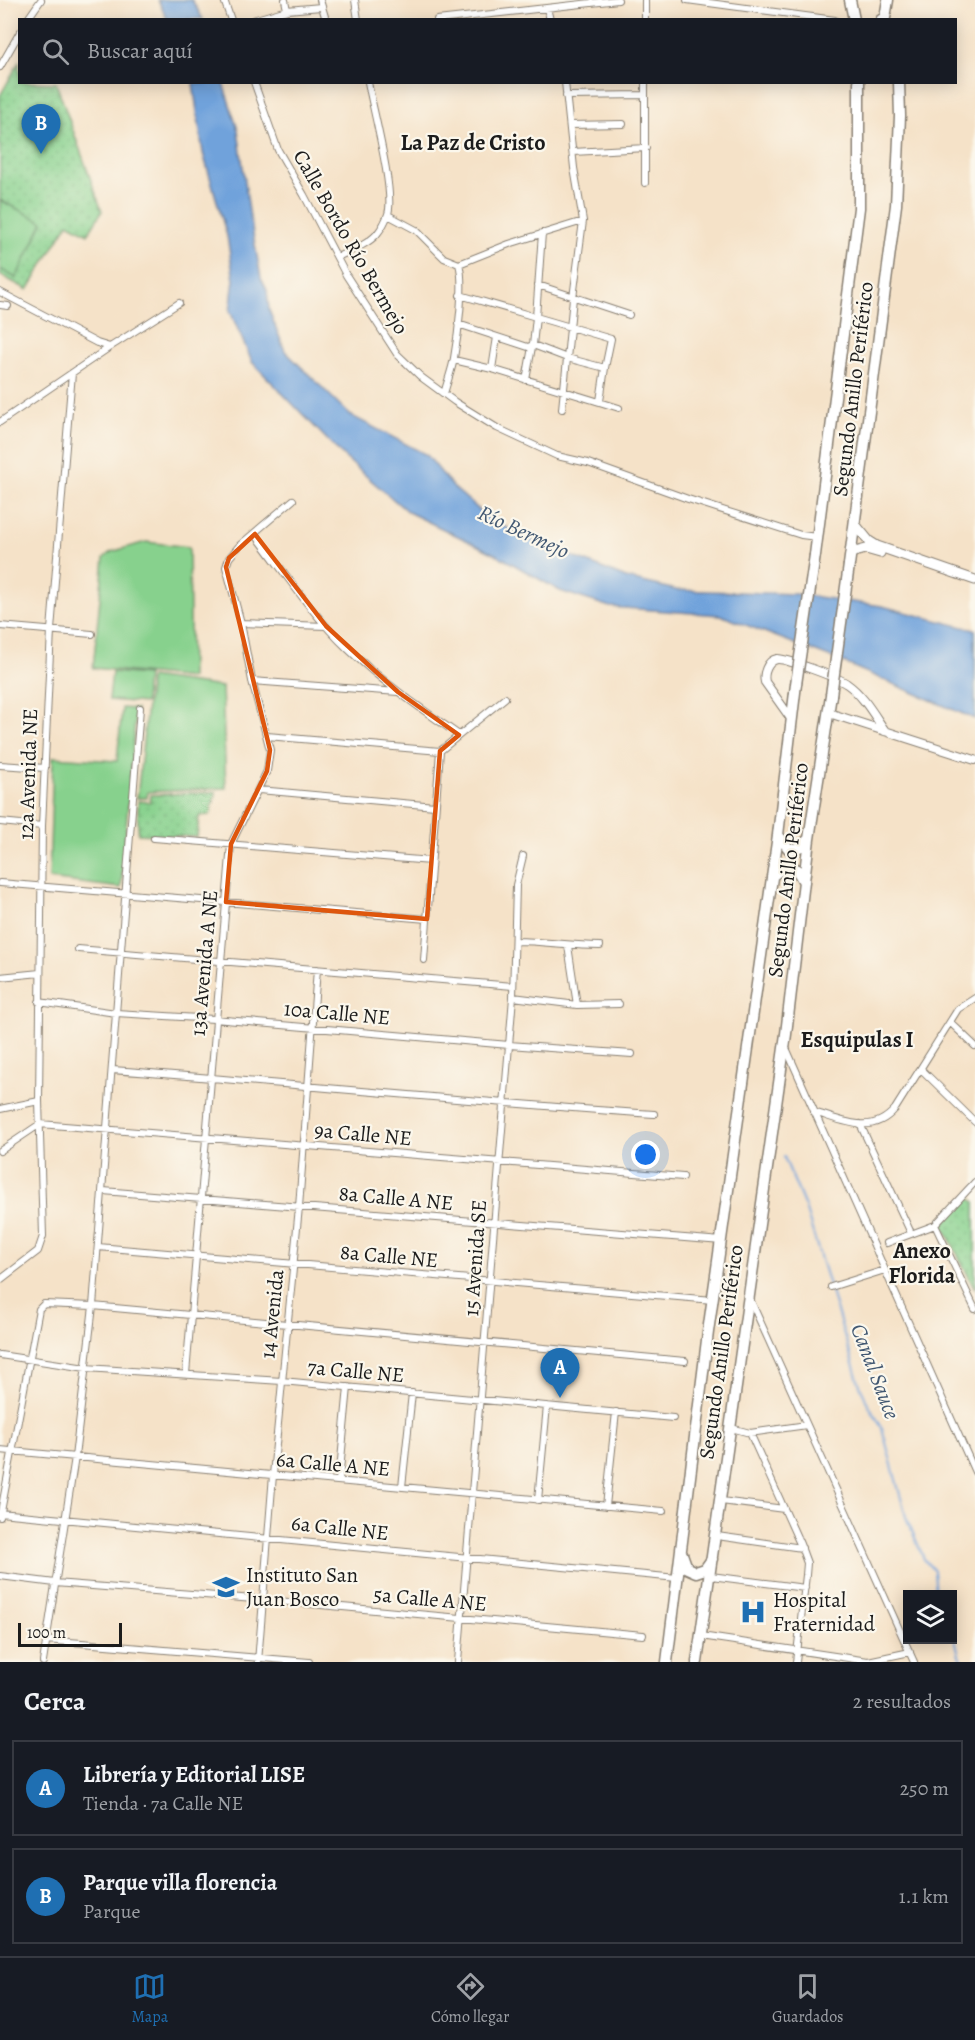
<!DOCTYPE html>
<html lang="es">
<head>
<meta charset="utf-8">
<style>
	:root { --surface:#171b24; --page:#242831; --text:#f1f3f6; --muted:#9ea1a6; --line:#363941; --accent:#1f6fb2 }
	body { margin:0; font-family:Alegreya,serif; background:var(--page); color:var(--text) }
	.controls { position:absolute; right:18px; bottom:18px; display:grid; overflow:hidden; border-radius:0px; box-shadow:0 3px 15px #0003 }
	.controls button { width:54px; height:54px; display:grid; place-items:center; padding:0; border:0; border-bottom:2px solid var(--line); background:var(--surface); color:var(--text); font:30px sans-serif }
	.scale { position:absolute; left:18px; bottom:15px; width:104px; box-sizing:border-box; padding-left:6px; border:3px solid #1c1c1c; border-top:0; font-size:16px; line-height:21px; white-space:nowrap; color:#1c1c1c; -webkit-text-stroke:4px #fbf7ec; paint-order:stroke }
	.you { position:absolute; left:646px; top:1155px; width:21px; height:21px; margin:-15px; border:4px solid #fff; border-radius:50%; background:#1a73e8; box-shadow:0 0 0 9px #1a73e833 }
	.badge { display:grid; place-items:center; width:39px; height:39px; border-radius:50%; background:var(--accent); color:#fff; font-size:20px; font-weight:700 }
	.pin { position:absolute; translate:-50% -50px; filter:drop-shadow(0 2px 3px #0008) }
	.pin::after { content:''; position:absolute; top:32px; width:21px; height:18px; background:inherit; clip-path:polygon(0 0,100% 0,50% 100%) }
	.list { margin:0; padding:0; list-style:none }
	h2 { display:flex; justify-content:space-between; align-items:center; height:78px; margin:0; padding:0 24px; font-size:26px }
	h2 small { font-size:20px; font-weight:400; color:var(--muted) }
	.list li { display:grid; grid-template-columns:39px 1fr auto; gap:18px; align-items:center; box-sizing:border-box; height:96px; margin:0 12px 12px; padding:0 12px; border:2px solid var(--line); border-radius:0px }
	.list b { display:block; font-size:22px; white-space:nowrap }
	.list p { margin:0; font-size:20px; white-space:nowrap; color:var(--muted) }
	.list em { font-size:20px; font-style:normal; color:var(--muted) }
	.icon { flex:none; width:33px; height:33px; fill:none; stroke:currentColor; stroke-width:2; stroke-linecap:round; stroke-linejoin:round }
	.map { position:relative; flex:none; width:975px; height:1662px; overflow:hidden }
	.search { position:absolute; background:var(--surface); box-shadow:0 3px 15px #0003; left:18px; right:18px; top:18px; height:66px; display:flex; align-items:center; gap:15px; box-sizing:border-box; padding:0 21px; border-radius:0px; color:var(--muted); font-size:22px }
	.sheet { height:294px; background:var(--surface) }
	nav { display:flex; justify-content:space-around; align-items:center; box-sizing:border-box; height:84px; border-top:2px solid var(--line); background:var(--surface); font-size:16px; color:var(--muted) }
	nav a { display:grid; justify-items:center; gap:3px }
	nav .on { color:var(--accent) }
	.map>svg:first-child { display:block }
	.grass { fill:url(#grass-dots); stroke:#527654; stroke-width:1.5 }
	.garden { fill:#87d18d; stroke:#527654; stroke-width:1.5 }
	.water { fill:#70a2db; stroke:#465f7c; stroke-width:1.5 }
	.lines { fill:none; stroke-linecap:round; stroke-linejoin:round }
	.stream { stroke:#70a2db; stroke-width:2 }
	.minor-casing { stroke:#887f72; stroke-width:8 }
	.tertiary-casing { stroke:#887f72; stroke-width:10 }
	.secondary-casing { stroke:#887f72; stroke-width:11 }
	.primary-casing { stroke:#887f72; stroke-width:13 }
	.minor { stroke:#fff; stroke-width:6 }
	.tertiary { stroke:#fff; stroke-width:8 }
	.secondary { stroke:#fff; stroke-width:9 }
	.primary { stroke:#fff; stroke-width:10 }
	.primary-bridge-casing { stroke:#887f72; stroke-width:13; stroke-linecap:butt }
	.primary-bridge { stroke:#fff; stroke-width:10 }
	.marked { fill:none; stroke:#de560d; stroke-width:4.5; stroke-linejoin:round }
	.labels { text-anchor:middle; stroke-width:4.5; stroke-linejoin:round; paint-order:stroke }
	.street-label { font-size:21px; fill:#1c1c1c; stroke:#fbf7ec }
	.poi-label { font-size:21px; fill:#1c1c1c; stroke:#fbf7ec; text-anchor:start }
	.neighbourhood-label { font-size:22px; font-weight:bold; fill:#1c1c1c; stroke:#fbf7ec }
	.water-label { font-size:22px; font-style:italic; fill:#425872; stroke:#fbf7ec }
</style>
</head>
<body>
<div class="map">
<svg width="975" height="1662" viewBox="0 0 975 1662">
	<defs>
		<pattern id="grass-dots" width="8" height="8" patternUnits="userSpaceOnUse" patternTransform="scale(1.5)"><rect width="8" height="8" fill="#87d18d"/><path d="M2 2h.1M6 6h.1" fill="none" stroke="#74b379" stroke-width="1.8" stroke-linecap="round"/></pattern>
	</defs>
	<rect width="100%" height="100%" fill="#fbf7ec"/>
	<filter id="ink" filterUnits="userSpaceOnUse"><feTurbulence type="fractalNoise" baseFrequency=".0167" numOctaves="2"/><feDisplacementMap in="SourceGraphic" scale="12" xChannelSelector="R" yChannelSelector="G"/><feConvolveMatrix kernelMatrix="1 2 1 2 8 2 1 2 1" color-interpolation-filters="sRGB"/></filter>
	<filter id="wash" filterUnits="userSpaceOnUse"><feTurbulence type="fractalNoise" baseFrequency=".008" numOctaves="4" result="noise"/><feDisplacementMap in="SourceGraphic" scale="24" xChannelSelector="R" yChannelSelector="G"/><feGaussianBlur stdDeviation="1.35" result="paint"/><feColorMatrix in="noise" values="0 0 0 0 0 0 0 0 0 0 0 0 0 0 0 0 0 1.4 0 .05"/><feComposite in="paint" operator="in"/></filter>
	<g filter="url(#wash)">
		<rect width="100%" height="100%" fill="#f5e2c8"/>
		<path class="grass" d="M19,62L20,82L56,83L102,211L88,234L68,223L28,290L0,275V96Z
			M216,792L210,815L199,816L197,837L138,834V801L150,802L151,795Z
			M970,1198L975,1202V1289L942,1224Z"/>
		<path class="garden" d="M0,200L43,222L16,278L0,269Z
			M146,542L189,547L191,678L93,668L104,558L111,552Z
			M112,672L147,675L145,703L109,700Z
			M150,677L222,687L226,788L148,792L147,798H137Z
			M122,708L136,709L121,888L49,879L53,757L117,761Z"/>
		<path class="water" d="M158,0H192L203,19H167Z
			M193,83H223L238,130L249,211L261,278L267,290L269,310L285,351L350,415L427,455L453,487L491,520L528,538L626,578L676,590L796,594L882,606L975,630V719L842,662L720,615L610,607L560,591L499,556L408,512L343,456L252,362L230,311L234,280L227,236L203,153Z"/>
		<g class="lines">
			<path class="stream" d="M784,1157L805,1207L858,1380L866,1400L882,1428L906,1517L924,1559L934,1571L936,1594
				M952,1626L959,1655L964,1662"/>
		</g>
	</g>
	<g filter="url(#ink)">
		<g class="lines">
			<g class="minor-casing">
				<path id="minor" d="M224,0L231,20
					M285,0L287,10
					M320,0L326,20
					M355,0L358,20
					M687,0L835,20
					M547,8L550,20
					M27,20L41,0
					M253,20L287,10L321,7
					M437,20L618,0
					M645,20V0
					M0,67L20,32
					M254,82L278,150L304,195L346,275L397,354L421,377L455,402L497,428L557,456L588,463L688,499L801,535L817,537
					M645,82V183
					M566,96L645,95
					M570,125L623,124
					M573,152L646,148
					M388,215L416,230L444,258L459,264L509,244L583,221
					M337,257C350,251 367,245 377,234C381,229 386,220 388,214C395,192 373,110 368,82
					M538,285L629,315
					M0,292L97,343L110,347
					M460,295L536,317L542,233
					M0,305L8,306
					M458,324L528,347L533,345L536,317L611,339L605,368L567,358L533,345
					M454,360L492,369L619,408
					M492,369L497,337
					M526,380L532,347
					M444,394C447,382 452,370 454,358C458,336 465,283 459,264
					M600,401L605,368
					M562,409L573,298L583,221L574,168L565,82
					M0,422L110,347L179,303
					M255,534C283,570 314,617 347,648C381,681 420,708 459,735
					M241,623L326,626
					M0,626L92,634
					M252,681L398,692
					M267,736L440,751
					M0,765L45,768
					M259,790L435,806
					M0,822L42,826
					M154,838L431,861
					M0,883L427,919
					M515,941C544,941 571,946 600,946
					M568,946L577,1005
					M78,949L513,986
					M424,960L440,751L505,698
					M0,977L40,973
					M513,997L577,1005L619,1004
					M39,1002L116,1013L214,1019L509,1045L632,1054
					M951,1023L975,1046
					M786,1048L975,1472
					M112,1070C293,1084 473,1102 654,1114
					M922,1070L975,1122
					M0,1109L39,1101
					M814,1112C844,1121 872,1136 895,1109L958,1009L975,998
					M860,1124L911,1233
					M0,1151L40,1124L683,1177
					M103,1191L722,1241
					M935,1225L975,1309
					M887,1243L935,1225L975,1182
					M98,1247L713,1300
					M0,1280L38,1251L43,1236L39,1101L42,826L51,630L72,373
					M831,1287L885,1270
					M750,1299L914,1662
					M0,1355L86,1368L282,1381L673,1418
					M186,1374L231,844L267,771L270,750L252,681L241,623L226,567L229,558L240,545L293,500
					M731,1428L750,1433L807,1425
					M750,1433L800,1544L807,1563L806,1575L796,1662
					M0,1450L663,1511
					M339,1481L348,1387
					M402,1487L412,1393
					M538,1500L547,1406
					M721,1501L784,1509
					M606,1506L616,1412
					M0,1513L677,1578
					M0,1517L39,1309L44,1304L93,1306L685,1361
					M717,1536L802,1548
					M0,1576L55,1583L267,1600L643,1635
					M711,1576L805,1588
					M701,1636L868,1661L910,1652
					M46,1640L309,1662
					M43,1662L75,1457L93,1306L140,708
					M258,1662L273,1475L299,1207L317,969
					M458,1662L513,997L516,885L523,856"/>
			</g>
			<g class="tertiary-casing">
				<path id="tertiary" d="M829,713L975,760
					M792,720L765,682C763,674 767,661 777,659C785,658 839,678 847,684C863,695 874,715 885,731"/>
			</g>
			<g class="secondary-casing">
				<path id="secondary" d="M855,524L869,541L877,546L975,580
					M851,553L866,549L880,553"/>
			</g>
			<g class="primary-casing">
				<path id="primary" d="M850,0L854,20
					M881,20L885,18L888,0
					M815,555L859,208V82
					M849,565L896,205L900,116L899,82
					M778,835L789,849C798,850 802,845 809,839
					M772,876L782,868L793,867L797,870L804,882
					M682,1554L687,1568L696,1572L705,1569L712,1559
					M667,1662L708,1332L778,835L796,684
					M697,1662L786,1034L809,839L831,695"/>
			</g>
			<use href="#minor" class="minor"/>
			<use href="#tertiary" class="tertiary"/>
			<use href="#secondary" class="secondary"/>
			<use href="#primary" class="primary"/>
			<g class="primary-bridge-casing">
				<path id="primary-bridge" d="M796,684L815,555
					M831,695L849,565"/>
			</g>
			<use href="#primary-bridge" class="primary-bridge"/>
		</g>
	</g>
	<path class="marked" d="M255,534L326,626L398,692L459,735L440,751L427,919L226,902L231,844L267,771L270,750L226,567L229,558Z"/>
	<defs>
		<g id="school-bare" transform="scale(2.07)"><path d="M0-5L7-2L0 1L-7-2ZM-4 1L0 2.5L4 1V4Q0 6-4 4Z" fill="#1f6fb2" stroke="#fbf7ec" stroke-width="2.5" paint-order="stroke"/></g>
		<g id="hospital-bare" transform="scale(2.07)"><path d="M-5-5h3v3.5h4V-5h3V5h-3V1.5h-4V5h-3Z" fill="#1f6fb2" stroke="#fbf7ec" stroke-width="2.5" paint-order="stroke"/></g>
	</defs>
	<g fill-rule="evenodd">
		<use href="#school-bare" x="226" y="1587"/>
		<use href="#hospital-bare" x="753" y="1612"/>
	</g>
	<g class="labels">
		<g class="street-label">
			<text transform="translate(351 242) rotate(60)" y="7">Calle Bordo Río Bermejo</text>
			<text transform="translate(853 389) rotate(-83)" y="7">Segundo Anillo Periférico</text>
			<text transform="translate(28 774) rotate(-88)" y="7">12a Avenida NE</text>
			<text transform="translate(788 870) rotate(-83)" y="7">Segundo Anillo Periférico</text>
			<text transform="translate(204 963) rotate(-85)" y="7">13a Avenida A NE</text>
			<text transform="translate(337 1013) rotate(5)" y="7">10a Calle NE</text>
			<text transform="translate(363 1134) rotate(5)" y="7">9a Calle NE</text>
			<text transform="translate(396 1198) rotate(5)" y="7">8a Calle A NE</text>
			<text transform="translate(389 1256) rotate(5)" y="7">8a Calle NE</text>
			<text transform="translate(475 1258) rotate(-86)" y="7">15 Avenida SE</text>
			<text transform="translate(272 1314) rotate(-84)" y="7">14 Avenida</text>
			<text transform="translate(721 1352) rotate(-82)" y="7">Segundo Anillo Periférico</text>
			<text transform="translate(356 1371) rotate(5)" y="7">7a Calle NE</text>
			<text transform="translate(333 1464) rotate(5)" y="7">6a Calle A NE</text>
			<text transform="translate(340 1528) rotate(6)" y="7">6a Calle NE</text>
			<text transform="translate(430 1599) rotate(5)" y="7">5a Calle A NE</text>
		</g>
		<g class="poi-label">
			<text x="246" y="1582">Instituto San<tspan x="246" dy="24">Juan Bosco</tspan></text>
			<text x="773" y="1607">Hospital<tspan x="773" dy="24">Fraternidad</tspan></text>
		</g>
		<g class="neighbourhood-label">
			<text x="473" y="150">La Paz de Cristo</text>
			<text x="857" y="1047">Esquipulas I</text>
			<text x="922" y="1258">Anexo<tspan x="922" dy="25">Florida</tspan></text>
		</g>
		<g class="water-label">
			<text transform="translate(524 531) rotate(25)" y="8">Río Bermejo</text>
			<text transform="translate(876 1371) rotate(69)" y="8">Canal Sauce</text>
		</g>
	</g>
</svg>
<div class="controls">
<button><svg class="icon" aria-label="layers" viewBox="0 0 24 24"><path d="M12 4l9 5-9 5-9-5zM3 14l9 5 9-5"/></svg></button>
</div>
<div class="scale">100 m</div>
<div class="you"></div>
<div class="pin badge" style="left:560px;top:1398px">A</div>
<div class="pin badge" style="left:41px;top:154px">B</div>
<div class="search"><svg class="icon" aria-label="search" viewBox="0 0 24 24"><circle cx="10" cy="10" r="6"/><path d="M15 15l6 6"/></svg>Buscar aquí</div>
</div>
<section class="sheet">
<h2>Cerca<small>2 resultados</small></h2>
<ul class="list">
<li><span class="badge">A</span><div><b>Librería y Editorial LISE</b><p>Tienda · 7a Calle NE</p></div><em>250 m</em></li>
<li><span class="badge">B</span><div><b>Parque villa florencia</b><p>Parque</p></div><em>1.1 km</em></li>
</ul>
</section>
<nav>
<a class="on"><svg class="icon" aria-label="map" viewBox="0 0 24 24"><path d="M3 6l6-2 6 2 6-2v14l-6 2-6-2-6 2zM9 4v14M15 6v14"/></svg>Mapa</a>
<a><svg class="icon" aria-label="directions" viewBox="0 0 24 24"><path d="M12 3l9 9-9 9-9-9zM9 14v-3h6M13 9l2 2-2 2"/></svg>Cómo llegar</a>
<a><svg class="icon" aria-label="saved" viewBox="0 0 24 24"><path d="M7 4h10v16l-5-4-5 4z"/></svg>Guardados</a>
</nav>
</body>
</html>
